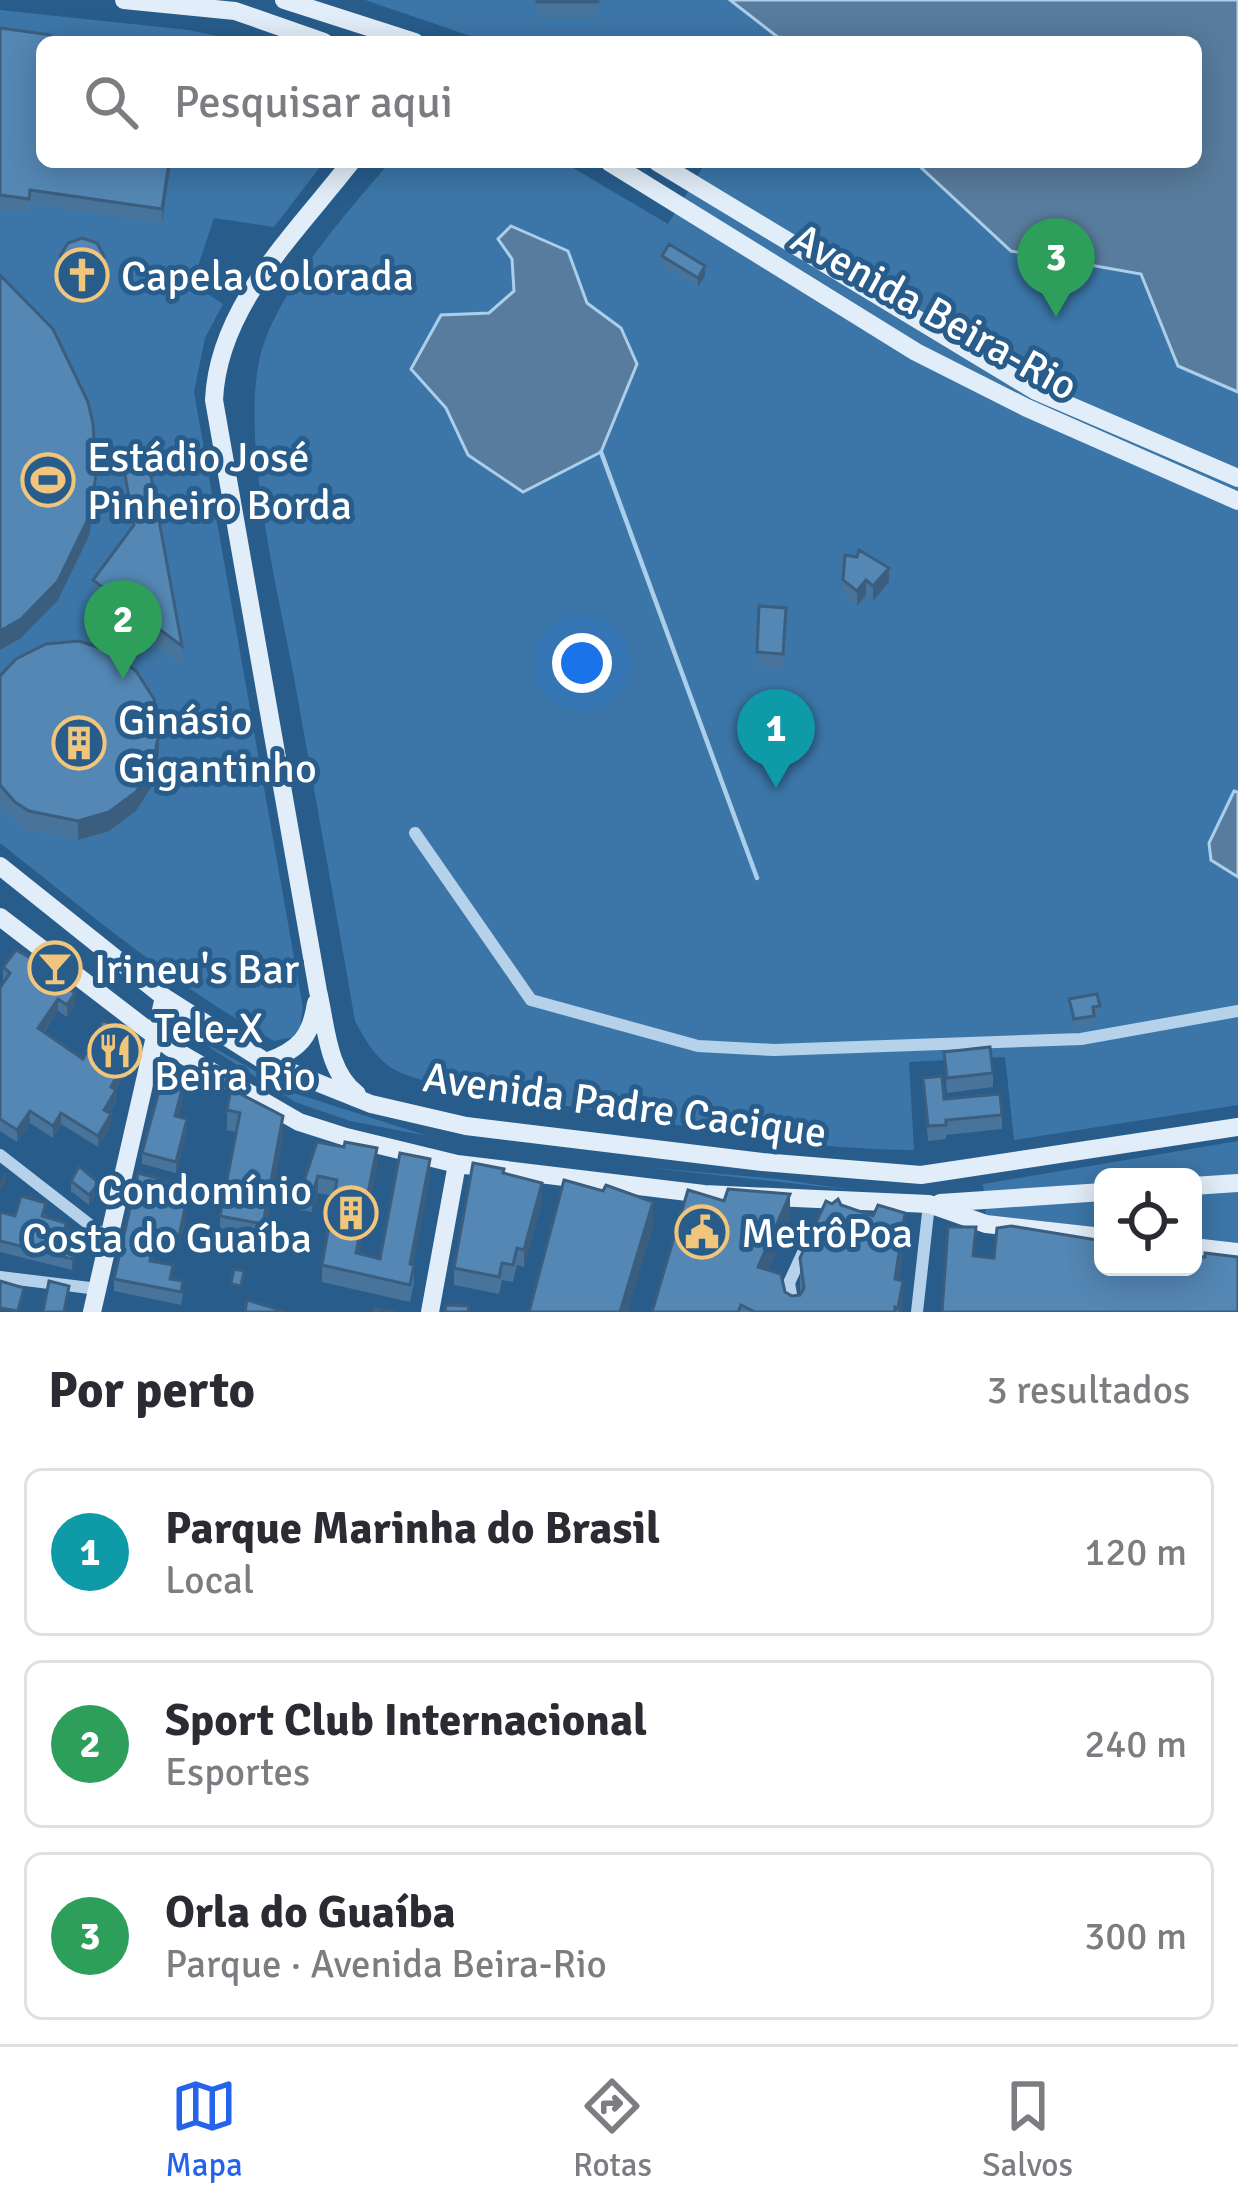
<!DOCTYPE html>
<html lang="pt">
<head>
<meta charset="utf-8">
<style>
	:root { --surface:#fff; --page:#f7f7f7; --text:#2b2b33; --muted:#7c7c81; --line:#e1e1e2; --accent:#2563eb }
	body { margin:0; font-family:Signika,sans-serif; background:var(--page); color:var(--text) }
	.controls { position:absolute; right:36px; bottom:36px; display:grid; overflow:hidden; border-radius:18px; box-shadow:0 6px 30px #0003 }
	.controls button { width:108px; height:108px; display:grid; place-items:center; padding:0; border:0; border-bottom:3px solid var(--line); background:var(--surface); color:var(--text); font:60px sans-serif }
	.you { position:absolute; left:582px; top:663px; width:42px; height:42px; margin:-30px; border:9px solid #fff; border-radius:50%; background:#1a73e8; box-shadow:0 0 0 18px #1a73e833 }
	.badge { display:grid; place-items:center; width:78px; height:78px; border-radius:50%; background:var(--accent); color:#fff; font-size:39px; font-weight:700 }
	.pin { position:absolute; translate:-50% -99px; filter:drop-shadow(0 3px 6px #0008) }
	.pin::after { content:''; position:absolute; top:63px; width:42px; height:36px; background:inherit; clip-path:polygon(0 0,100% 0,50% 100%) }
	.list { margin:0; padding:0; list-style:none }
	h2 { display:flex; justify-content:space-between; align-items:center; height:156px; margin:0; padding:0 48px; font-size:51px }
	h2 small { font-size:39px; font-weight:400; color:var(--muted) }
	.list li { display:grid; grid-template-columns:78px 1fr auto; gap:36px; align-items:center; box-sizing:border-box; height:168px; margin:0 24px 24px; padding:0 24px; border:3px solid var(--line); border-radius:18px }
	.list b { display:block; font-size:45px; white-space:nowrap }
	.list p { margin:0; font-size:39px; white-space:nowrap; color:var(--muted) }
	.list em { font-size:39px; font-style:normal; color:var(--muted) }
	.icon { flex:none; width:66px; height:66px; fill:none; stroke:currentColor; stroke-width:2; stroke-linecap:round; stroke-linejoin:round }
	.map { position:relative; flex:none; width:1238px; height:1312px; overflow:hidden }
	.search { position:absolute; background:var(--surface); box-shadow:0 6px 30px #0003; left:36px; right:36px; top:36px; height:132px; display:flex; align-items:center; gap:30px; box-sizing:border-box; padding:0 42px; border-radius:18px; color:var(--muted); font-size:45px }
	.sheet { height:732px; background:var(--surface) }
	nav { display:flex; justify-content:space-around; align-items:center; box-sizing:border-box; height:168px; border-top:3px solid var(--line); background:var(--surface); font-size:33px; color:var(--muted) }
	nav a { display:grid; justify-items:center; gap:6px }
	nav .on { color:var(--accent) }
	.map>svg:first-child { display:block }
	.green { fill:#3c76a8 }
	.water { fill:#587c9d; stroke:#abceea; stroke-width:3 }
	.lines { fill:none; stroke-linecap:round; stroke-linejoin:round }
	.stream { stroke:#abceea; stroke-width:4.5 }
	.street { stroke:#b6d2ea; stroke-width:12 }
	.secondary { stroke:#e1edf8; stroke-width:18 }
	.wall { fill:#48749b }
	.shaded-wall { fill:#3b5e7e }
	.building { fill:#5487b4; stroke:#3b5e7e; stroke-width:3 }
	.labels { text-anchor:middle; stroke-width:10; stroke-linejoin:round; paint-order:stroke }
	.poi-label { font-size:42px; fill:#fff; stroke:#275c8b; text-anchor:start }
	.street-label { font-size:42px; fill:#fff; stroke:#275c8b }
</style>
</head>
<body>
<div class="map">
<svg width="1238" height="1312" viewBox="0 0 1238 1312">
	<rect width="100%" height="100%" fill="#275c8b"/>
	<path class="green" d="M365,0H730L785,42H488Z
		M0,10L189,30L245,42H42V162H324L274,227L214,218L192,284L223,304L205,338L194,392L303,1008L300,1027L293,1037L274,1041C175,986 89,913 0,843Z
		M390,162H563L668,224L706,162H969L1141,274L1178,366L1238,392V1105L1014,1140L1005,1057L909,1062L914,1150C797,1150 682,1125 567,1106C516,1097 452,1092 404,1074C379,1065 367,1043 355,1021C335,905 314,789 293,672C277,586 235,420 265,340C288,279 347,212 390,162Z
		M184,1031L294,1093L428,1136L350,1121L295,1102Z
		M1238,1141V1243L1193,1238V1177H1103V1228L986,1215L983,1184Z
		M642,1167L778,1179L853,1190Z"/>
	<path class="water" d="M730,0H1238V392L1178,366L1141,274L1011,251L915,162H1196V42H784Z
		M511,226L568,251L587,303L621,328L637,364L601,452L523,492L468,455L446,408L411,369L441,315L489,313L514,291L512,259L498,239Z
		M1234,791L1238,792V877L1211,860L1209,843Z"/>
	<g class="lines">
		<path class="stream" d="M601,452L757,878"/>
		<path class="street" d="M415,833L531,1000L698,1046L774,1050L1081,1039L1238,1011
			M0,1155L108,1239
			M0,1277L98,1289
			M794,1312L789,1283L806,1246
			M917,1312L929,1204"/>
		<path class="secondary" d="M124,0L235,11L324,42
			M284,0L415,42
			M351,162C296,233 218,306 214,400L318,991C326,1024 327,1072 357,1094
			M609,162L916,352L1027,408L1238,501
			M657,162L1036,391L1238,478
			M0,866L164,997L266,1062L371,1104L466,1126L762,1162L921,1175L1238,1127
			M0,917L171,1048L299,1122L346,1137L457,1164L704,1194L929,1204L986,1224L1103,1237
			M266,1062C299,1050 311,1037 316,1003
			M1193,1186L1238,1183
			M940,1203L1103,1192
			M1193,1247L1238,1252
			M92,1312L164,997
			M430,1312L457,1164"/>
	</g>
	<path class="wall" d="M537,0H598V17H537Z
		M0,28L42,162H171L162,223L30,204L29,213L0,209Z
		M60,256L104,271L98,291L86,298L66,292L60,271Z
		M662,256L705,276L698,287L662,266Z
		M121,453L182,646V666L93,600V580L131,529L121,472Z
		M843,580L889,582L873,601L866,595L857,606L843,595Z
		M759,606L786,608L783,668L757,667Z
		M0,676L159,751L153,784L136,811L109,831L78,840L29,831L15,822L0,804Z
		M3,967L73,990L75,1005L67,1017L58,1011L44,1032L83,1059L129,1044L133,1058L116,1090V1102L109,1113L111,1126L98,1147L61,1124L53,1138L30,1123L17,1142L0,1131V988L5,981L3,979Z
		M1069,999L1100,1006V1015L1094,1016V1026L1074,1029L1069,1009Z
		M944,1052L993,1073V1087L947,1093Z
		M923,1078L944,1099L1002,1115V1129L946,1135V1139L928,1141Z
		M231,1089L283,1136L263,1243L220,1235V1216L236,1132L227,1130V1110Z
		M184,1093L178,1117L187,1130L176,1173L142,1164V1153Z
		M317,1142L377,1166L359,1254L380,1259L430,1176L413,1265L414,1282L410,1302L322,1282V1265L334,1196L318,1193L312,1212L300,1210V1193Z
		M71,1181L99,1192L89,1205L71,1191Z
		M170,1194L169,1200L186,1216L179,1248L156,1243L152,1261L173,1279L183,1294L181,1305L114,1291V1279Z
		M542,1200L524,1267L517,1265L513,1282L502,1280L499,1294L454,1285V1268Z
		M832,1204L841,1205L905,1239L899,1280L902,1312H652L790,1220L768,1270L785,1292L792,1296L800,1295V1258Z
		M0,1212L15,1216L46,1214L45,1217L66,1228L79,1243L72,1270L0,1252Z"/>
	<path class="shaded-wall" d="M169,162H171L162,223V209Z
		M104,256V271L98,291L86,298V283Z
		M705,266V276L698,287V278Z
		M96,475V494L89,536L58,600L21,638L0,650V631Z
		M889,568V582L873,601V586Z
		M866,580V595L857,606V591Z
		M159,732V751L153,784L136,811L109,831L78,840V821Z
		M75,993V1005L67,1017V1005Z
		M58,999V1011L38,1039V1028Z
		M133,1046V1058L115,1091L116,1102L104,1121V1110L111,1087Z
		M184,1082V1093L175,1127V1116Z
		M30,1111V1123L17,1142V1130Z
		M61,1113V1124L53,1138V1126Z
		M111,1114V1126L98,1147V1136Z
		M283,1116V1136L263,1243V1224Z
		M187,1119V1130L176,1173V1162Z
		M377,1148V1166L356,1271V1253Z
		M430,1159V1176L410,1282V1264Z
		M6,1171V1182L0,1191V1181Z
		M318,1176V1193L312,1212V1195Z
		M99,1183V1192L89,1205V1195Z
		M542,1183V1200L524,1267V1250Z
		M790,1194V1220L758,1293V1267Z
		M653,1202V1228L628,1312H620Z
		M186,1203V1216L179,1248V1236Z
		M905,1213V1239L895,1306V1279Z
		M79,1232V1243L72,1270V1259Z
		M903,1281V1307L902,1312H898Z"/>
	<path class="building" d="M537,0H598V2H537Z
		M0,28L51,35L50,42H42V162H169L162,209L30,190L29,199L0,195Z
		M82,238L97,243L104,256L98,276L86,283L66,277L60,256L68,243Z
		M669,244L705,266L698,278L662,256Z
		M0,275L53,329L88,402L93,424L96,475L89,517L58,581L21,619L0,631Z
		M146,449L182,646L93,580L134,525L121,453Z
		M859,550L889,568L873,586L866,580L857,591L843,580L845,555L857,557Z
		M759,606L786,608L783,654L757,652Z
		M79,641L110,651L136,671L154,699L159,732L153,764L136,792L109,812L78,821L29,811L15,802L0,785V676L16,659L46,644Z
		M16,950L42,964L47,958L73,979L67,988L75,993L67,1005L58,999L38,1028L83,1059L103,1020L129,1036L126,1042L133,1046L111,1087L116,1090L104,1110L111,1114L98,1136L61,1113L53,1126L30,1111L17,1130L0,1119V988L10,973L3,967Z
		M1097,994L1100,1006L1093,1007L1094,1016L1074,1019L1069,999Z
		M990,1047L993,1073L947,1078L944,1052Z
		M163,1076L184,1082L175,1116L187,1119L176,1162L142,1153Z
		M942,1076L944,1099L1000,1094L1002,1115L946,1120V1125L928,1126L923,1078Z
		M231,1089L283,1116L263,1224L220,1216L240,1113L227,1110Z
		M317,1142L344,1147L345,1142L377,1148L356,1253L380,1259L400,1153L430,1159L410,1264L414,1265L410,1285L322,1265L337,1180L318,1176L312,1195L300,1193Z
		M473,1163L504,1169L503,1173L542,1183L524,1250L517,1248L513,1265L502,1263L499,1277L454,1268Z
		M79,1166L99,1183L89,1195L71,1181Z
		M138,1173L170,1182L166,1199L186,1203L179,1236L156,1230L150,1261L173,1265L170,1279L183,1281L181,1292L114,1279Z
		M564,1180L603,1191L606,1185L653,1202L620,1312H529Z
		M728,1189L790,1194L758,1267L781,1274L785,1292L792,1296L800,1295L804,1288L800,1258L826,1201L832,1204L838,1199L841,1205L873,1216L878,1205L905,1213L895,1279L903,1281L898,1308L895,1307V1312H755L741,1305L738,1312H652L688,1190L724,1201Z
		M21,1196L46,1203L42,1216L66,1223L65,1228L79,1232L72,1259L0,1241V1212L15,1216Z
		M1011,1226L1103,1241V1267H1193V1256L1205,1257V1253L1238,1257V1312H942L948,1227H976L973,1256L994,1258L997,1228Z
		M234,1269L244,1271L241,1286L231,1284Z
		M0,1281L24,1288L18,1311L0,1308Z
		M49,1281L69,1286L64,1312H43Z
		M247,1300L286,1312H245Z
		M446,1305L469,1306L468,1312H445Z
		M374,1308L397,1312H373Z"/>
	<defs>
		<g id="church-ring" transform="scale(2.7)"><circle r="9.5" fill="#275c8b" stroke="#f2c57c" stroke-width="1.5"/><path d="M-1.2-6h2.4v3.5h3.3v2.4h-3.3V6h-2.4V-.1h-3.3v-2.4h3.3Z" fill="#f2c57c"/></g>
		<g id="stadium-ring" transform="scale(2.7)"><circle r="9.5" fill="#275c8b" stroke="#f2c57c" stroke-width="1.5"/><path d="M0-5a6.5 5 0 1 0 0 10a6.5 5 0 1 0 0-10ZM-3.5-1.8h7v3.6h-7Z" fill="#f2c57c"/></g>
		<g id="building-ring" transform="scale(2.7)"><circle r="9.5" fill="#275c8b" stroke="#f2c57c" stroke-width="1.5"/><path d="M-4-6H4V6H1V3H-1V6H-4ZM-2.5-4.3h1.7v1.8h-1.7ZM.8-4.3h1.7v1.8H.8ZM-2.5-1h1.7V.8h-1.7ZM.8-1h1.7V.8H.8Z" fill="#f2c57c"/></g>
		<g id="bar-ring" transform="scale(2.7)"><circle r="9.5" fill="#275c8b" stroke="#f2c57c" stroke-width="1.5"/><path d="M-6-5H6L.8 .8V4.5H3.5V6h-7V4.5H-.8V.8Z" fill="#f2c57c"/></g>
		<g id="restaurant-ring" transform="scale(2.7)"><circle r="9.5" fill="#275c8b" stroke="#f2c57c" stroke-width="1.5"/><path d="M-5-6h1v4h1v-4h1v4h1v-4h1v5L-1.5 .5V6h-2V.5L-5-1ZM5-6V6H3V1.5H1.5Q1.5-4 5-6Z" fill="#f2c57c"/></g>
		<g id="civic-ring" transform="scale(2.7)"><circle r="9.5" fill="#275c8b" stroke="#f2c57c" stroke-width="1.5"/><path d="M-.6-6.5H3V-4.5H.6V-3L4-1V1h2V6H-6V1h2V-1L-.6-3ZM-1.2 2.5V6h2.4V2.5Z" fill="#f2c57c"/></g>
	</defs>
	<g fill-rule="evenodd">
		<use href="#church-ring" x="82" y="275"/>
		<use href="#stadium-ring" x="48" y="480"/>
		<use href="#building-ring" x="79" y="743"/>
		<use href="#bar-ring" x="55" y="968"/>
		<use href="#restaurant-ring" x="115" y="1051"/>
		<use href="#building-ring" x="351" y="1213"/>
		<use href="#civic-ring" x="702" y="1232"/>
	</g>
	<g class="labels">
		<g class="poi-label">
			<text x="121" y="290">Capela Colorada</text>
			<text x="87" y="471">Estádio José<tspan x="87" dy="48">Pinheiro Borda</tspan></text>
			<text x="118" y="734">Ginásio<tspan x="118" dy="48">Gigantinho</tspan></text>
			<text x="94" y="983">Irineu's Bar</text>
			<text x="154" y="1042">Tele-X<tspan x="154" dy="48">Beira Rio</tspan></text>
			<text x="312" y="1204" text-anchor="end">Condomínio<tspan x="312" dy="48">Costa do Guaíba</tspan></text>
			<text x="741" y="1247">MetrôPoa</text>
		</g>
		<g class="street-label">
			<text transform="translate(935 311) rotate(29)" y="15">Avenida Beira-Rio</text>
			<text transform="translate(625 1104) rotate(8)" y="15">Avenida Padre Cacique</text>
		</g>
	</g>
</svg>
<div class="controls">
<button><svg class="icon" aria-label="locate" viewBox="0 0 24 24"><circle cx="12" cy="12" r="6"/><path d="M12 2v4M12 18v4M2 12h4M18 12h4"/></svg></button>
</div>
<div class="you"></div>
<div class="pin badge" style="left:776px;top:788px;background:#0f9aa8">1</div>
<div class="pin badge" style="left:123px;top:679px;background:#2e9e5b">2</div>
<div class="pin badge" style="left:1056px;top:317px;background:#2e9e5b">3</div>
<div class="search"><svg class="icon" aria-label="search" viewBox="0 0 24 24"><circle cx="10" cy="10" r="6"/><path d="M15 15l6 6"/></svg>Pesquisar aqui</div>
</div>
<section class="sheet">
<h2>Por perto<small>3 resultados</small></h2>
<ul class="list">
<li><span class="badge" style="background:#0f9aa8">1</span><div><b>Parque Marinha do Brasil</b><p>Local</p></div><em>120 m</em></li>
<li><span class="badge" style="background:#2e9e5b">2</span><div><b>Sport Club Internacional</b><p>Esportes</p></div><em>240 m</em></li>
<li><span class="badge" style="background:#2e9e5b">3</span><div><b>Orla do Guaíba</b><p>Parque · Avenida Beira-Rio</p></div><em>300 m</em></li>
</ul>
</section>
<nav>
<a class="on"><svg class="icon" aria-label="map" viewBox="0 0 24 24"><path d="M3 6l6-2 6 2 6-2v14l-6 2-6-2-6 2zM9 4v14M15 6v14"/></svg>Mapa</a>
<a><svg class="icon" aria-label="directions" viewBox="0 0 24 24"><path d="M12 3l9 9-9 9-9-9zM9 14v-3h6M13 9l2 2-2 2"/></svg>Rotas</a>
<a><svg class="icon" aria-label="saved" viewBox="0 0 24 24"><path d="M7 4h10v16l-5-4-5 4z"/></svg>Salvos</a>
</nav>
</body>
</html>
